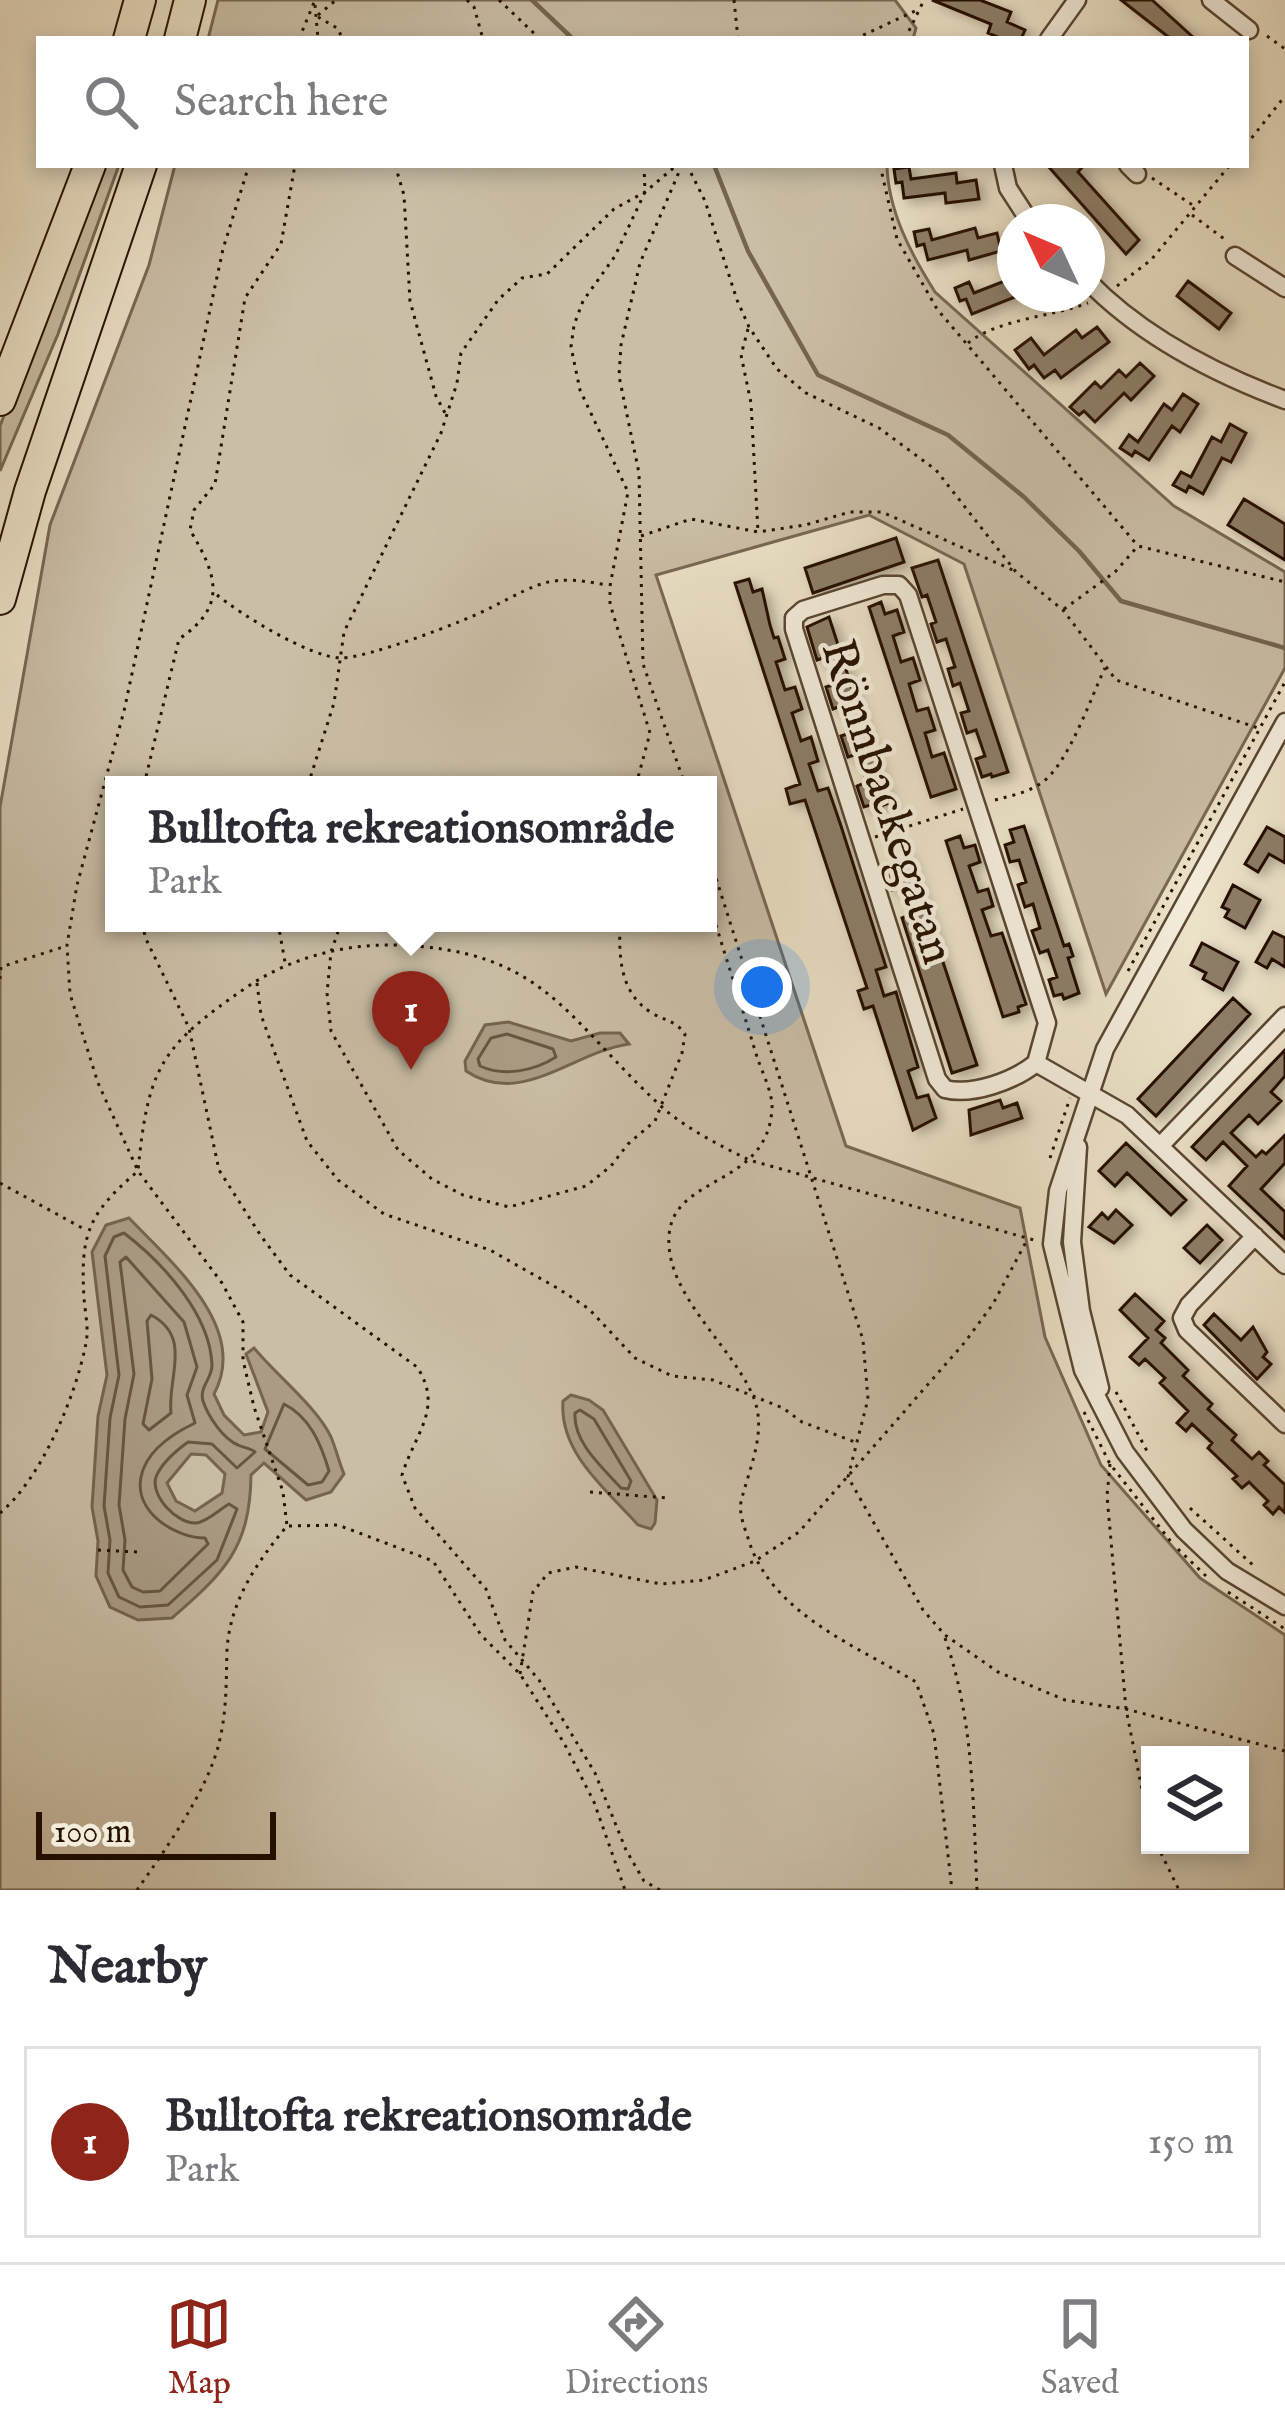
<!DOCTYPE html>
<html lang="en">
<head>
<meta charset="utf-8">
<style>
	:root { --surface:#fff; --page:#f7f7f7; --text:#2b2b33; --muted:#7c7c81; --line:#e1e1e2; --accent:#8f2418 }
	body { margin:0; font-family:"IM FELL English",serif; background:var(--page); color:var(--text) }
	.controls { position:absolute; right:36px; bottom:36px; display:grid; overflow:hidden; border-radius:0px; box-shadow:0 6px 18px #0003 }
	.controls button { width:108px; height:108px; display:grid; place-items:center; padding:0; border:0; border-bottom:3px solid var(--line); background:var(--surface); color:var(--text); font:60px sans-serif }
	.compass { position:absolute; left:997px; top:204px; width:108px; height:108px; border-radius:50%; background:var(--surface); box-shadow:0 6px 18px #0003; rotate:314deg }
	.scale { position:absolute; left:36px; bottom:30px; width:240px; box-sizing:border-box; padding-left:12px; border:6px solid #261100; border-top:0; font-size:33px; line-height:42px; white-space:nowrap; color:#261100; -webkit-text-stroke:9px #f3ecdb; paint-order:stroke }
	.you { position:absolute; left:762px; top:987px; width:42px; height:42px; margin:-30px; border:9px solid #fff; border-radius:50%; background:#1a73e8; box-shadow:0 0 0 18px #1a73e833 }
	.badge { display:grid; place-items:center; width:78px; height:78px; border-radius:50%; background:var(--accent); color:#fff; font-size:39px; font-weight:700 }
	.pin { position:absolute; translate:-50% -99px; filter:drop-shadow(0 3px 6px #0008) }
	.pin::after { content:''; position:absolute; top:63px; width:42px; height:36px; background:inherit; clip-path:polygon(0 0,100% 0,50% 100%) }
	.popup { position:absolute; left:105px; top:776px; width:612px; height:156px; box-sizing:border-box; display:grid; place-content:center; border-radius:0px; background:var(--surface); filter:drop-shadow(0 3px 9px #0005); font-size:39px; white-space:nowrap; color:var(--muted) }
	.popup b { font-size:45px; color:var(--text) }
	.popup::after { content:''; position:absolute; left:50%; top:100%; margin-left:-24px; border:24px solid transparent; border-top-color:var(--surface) }
	.list { margin:0; padding:0; list-style:none }
	h2 { display:flex; justify-content:space-between; align-items:center; height:156px; margin:0; padding:0 48px; font-size:51px }
	h2 small { font-size:39px; font-weight:400; color:var(--muted) }
	.list li { display:grid; grid-template-columns:78px 1fr auto; gap:36px; align-items:center; box-sizing:border-box; height:192px; margin:0 24px 24px; padding:0 24px; border:3px solid var(--line); border-radius:0px }
	.list b { display:block; font-size:45px; white-space:nowrap }
	.list p { margin:0; font-size:39px; white-space:nowrap; color:var(--muted) }
	.list em { font-size:39px; font-style:normal; color:var(--muted) }
	.icon { flex:none; width:66px; height:66px; fill:none; stroke:currentColor; stroke-width:2; stroke-linecap:round; stroke-linejoin:round }
	.map { position:relative; flex:none; width:1285px; height:1890px; overflow:hidden }
	.search { position:absolute; background:var(--surface); box-shadow:0 6px 18px #0003; left:36px; right:36px; top:36px; height:132px; display:flex; align-items:center; gap:30px; box-sizing:border-box; padding:0 42px; border-radius:0px; color:var(--muted); font-size:45px }
	.sheet { height:372px; background:var(--surface) }
	nav { display:flex; justify-content:space-around; align-items:center; box-sizing:border-box; height:168px; border-top:3px solid var(--line); background:var(--surface); font-size:33px; color:var(--muted) }
	nav a { display:grid; justify-items:center; gap:6px }
	nav .on { color:var(--accent) }
	.map>svg:first-child { display:block }
	.green { fill:#cabea6; stroke:#786853; stroke-width:3; fill-rule:evenodd }
	.water { fill:#a99b84; stroke:#75644f; stroke-width:3; fill-rule:evenodd }
	.lines { fill:none; stroke-linecap:round; stroke-linejoin:round }
	.shore { stroke:#685642; stroke-width:3 }
	.stream { stroke:#75644f; stroke-width:4.5 }
	.building { fill:#8d7e68; stroke:#261100; stroke-width:3; filter:url(#shadow) }
	.minor-casing { stroke:#584532; stroke-width:21 }
	.motorway-casing { stroke:#261100; stroke-width:34 }
	.path { stroke:#261100; stroke-width:3; stroke-dasharray:3 6; stroke-linecap:butt }
	.minor { stroke:#f3ecdb; stroke-width:16 }
	.motorway { stroke:#ece2c8; stroke-width:30 }
	.labels { text-anchor:middle; stroke-width:9; stroke-linejoin:round; paint-order:stroke }
	.street-label { font-size:48px; fill:#261100; stroke:#f3ecdb }
</style>
</head>
<body>
<div class="map">
<svg width="1285" height="1890" viewBox="0 0 1285 1890">
	<defs>
		<filter id="shadow"><feDropShadow dx="6" dy="4" stdDeviation="6" flood-color="#0004"/></filter>
	</defs>
	<rect width="100%" height="100%" fill="#ece2c8"/>
	<filter id="stains"><feTurbulence type="fractalNoise" baseFrequency=".00167" numOctaves="4"/><feColorMatrix values="0 0 0 0 .2 0 0 0 0 .09 0 0 0 0 .02 0 0 0 .5 -.17"/></filter>
	<radialGradient id="worn" r=".72"><stop offset=".6" stop-color="#630" stop-opacity="0"/><stop offset="1" stop-color="#630" stop-opacity=".3"/></radialGradient>
	<path class="green" d="M218,0H895L916,28L913,39H208Z
		M100,165H119L58,334L0,471V426Z
		M175,165H887C888,211 911,254 935,292L1174,506L1285,572V668L1106,994L964,564L869,515L656,575L846,1146L1020,1208L1045,1337L1101,1465L1200,1578L1285,1635V1890H0V807L50,525L149,265ZM114,785H708V923H114ZM1150,1755H1240V1845H1150Z"/>
	<path class="water" d="M508,1022L571,1041L600,1033H620L629,1044C573,1052 521,1108 466,1071L465,1061L485,1025Z
		M129,1218C171,1262 250,1328 214,1394L224,1415L244,1435L261,1432L268,1412L246,1354L254,1348C276,1375 317,1407 331,1437C336,1449 339,1462 344,1474L331,1492L306,1500L264,1463L251,1475C250,1548 225,1572 172,1618L138,1620L110,1607L96,1576L98,1541L92,1507L98,1416L107,1375L92,1252L106,1225ZM191,1454L206,1455L225,1474L222,1493L195,1511L176,1501L167,1483Z
		M571,1395L589,1400L603,1410L657,1500L655,1523L651,1529L638,1525C606,1489 559,1453 563,1401Z"/>
	<g class="lines">
		<path class="shore" d="M507,1034L553,1049L556,1057C534,1071 504,1077 480,1066L478,1059L491,1038Z
			M124,1233C163,1263 210,1314 212,1365C212,1379 199,1387 203,1401C208,1416 223,1439 238,1445C244,1448 250,1448 255,1452L237,1468L212,1444L188,1442C177,1450 161,1464 156,1477C150,1496 177,1524 196,1523C207,1522 220,1509 229,1504L237,1509L217,1560L168,1605L140,1607L119,1597L108,1573L110,1540L104,1506L110,1418L119,1375L105,1256L114,1237Z
			M126,1257L184,1322L197,1367L187,1395L195,1423C174,1433 146,1451 141,1477C134,1512 175,1538 205,1538L208,1544L160,1591L143,1592L132,1587L123,1570L125,1540L119,1505L125,1419L134,1374L120,1262Z
			M151,1315C193,1337 167,1378 171,1413L149,1430L143,1424L152,1379L147,1321Z
			M284,1404C310,1417 321,1444 329,1471L322,1482L308,1485L265,1449Z
			M580,1410L594,1419L631,1481L628,1489L621,1488C602,1467 573,1442 575,1413Z"/>
		<path class="stream" d="M532,0L573,39
			M714,165L748,251L818,375L948,435L1024,497L1079,551L1121,601L1285,648"/>
	</g>
	<path class="building" d="M932,0H980L1011,12L1007,22L1025,30L1021,39H1002L988,33L991,24Z
		M1121,0H1152L1195,39H1171Z
		M1047,165H1084L1078,172L1139,240L1126,254Z
		M909,167L911,179L956,173L957,183L976,180L979,199L946,203L945,193L904,198L902,182L896,183L894,169Z
		M975,228L978,238L997,233L1001,251L969,260L967,250L928,260L924,244L917,246L914,232L929,229L932,240Z
		M1015,277V297L972,314L966,299L960,301L955,288L969,282L974,293Z
		M1188,281L1231,313L1219,329L1177,296Z
		M1097,327L1109,342L1061,378L1055,370L1044,378L1034,365L1029,369L1015,350L1031,338L1044,355L1076,330L1082,338Z
		M1140,363L1154,376L1131,400L1124,393L1095,422L1084,411L1079,415L1070,407L1095,382L1101,388L1119,370L1126,377Z
		M1183,394L1198,404L1180,432L1172,426L1149,460L1135,451L1132,456L1120,448L1129,435L1138,442L1164,404L1172,410Z
		M1230,424L1246,433L1231,462L1222,458L1203,494L1189,486L1186,492L1173,485L1181,472L1191,477L1212,437L1221,442Z
		M1244,499L1285,524V560L1228,525Z
		M896,538L904,562L813,593L805,568Z
		M938,560L1008,772L992,777L991,774L982,777L976,759L985,756L976,730L967,733L961,713L969,711L960,683L953,686L948,669L955,667L946,639L937,642L931,624L936,622L927,595L922,597L912,568Z
		M749,579L753,592L762,589L770,625L774,638L778,637L785,659L776,662L785,690L795,687L802,709L792,713L801,741L811,737L818,761L809,764L818,791L828,788L841,826L886,967L876,970L884,996L896,992L918,1067L908,1071L917,1098L928,1095L936,1118L913,1130L873,1006L864,1009L858,991L867,988L805,800L790,804L786,789L800,784L735,583Z
		M881,602L885,614L897,610L904,632L893,636L901,662L913,658L920,680L909,684L917,711L928,708L935,730L925,733L932,757L944,753L956,789L931,797L869,607Z
		M829,617L889,803L875,808L874,804L864,807L857,786L867,782L857,754L848,757L841,736L850,733L841,706L833,709L826,687L835,684L826,657L817,660L807,627Z
		M1024,826L1064,946L1069,944L1073,956L1068,958L1079,993L1064,999L1062,994L1054,996L1049,980L1057,977L1048,950L1040,953L1032,931L1040,928L1033,904L1025,907L1018,885L1026,882L1019,860L1010,862L1005,845L1014,842L1010,830Z
		M1267,827L1285,837V863L1269,854L1258,872L1245,864Z
		M960,836L964,848L975,845L980,862L969,866L978,892L988,889L993,906L982,910L991,936L1002,933L1026,1004L1018,1007L1019,1012L1003,1017L946,841Z
		M907,853L977,1065L952,1073L902,918L910,915L903,891L901,888L892,890L887,873L896,870L892,858Z
		M1233,885L1260,900L1245,928L1225,917L1229,910L1222,907Z
		M1273,932L1285,938V967L1272,959L1267,968L1256,962Z
		M1202,943L1238,962L1223,990L1203,979L1206,973L1191,965Z
		M1233,998L1250,1014L1156,1116L1138,1099Z
		M1285,1050V1076L1271,1092L1281,1101L1258,1124L1249,1115L1231,1133L1256,1157L1262,1151L1266,1154L1285,1135V1163L1261,1189L1285,1212V1239L1229,1186L1247,1166L1223,1142L1206,1160L1192,1147Z
		M1000,1100L1003,1108L1017,1103L1022,1118L971,1135L969,1110Z
		M1126,1143L1186,1200L1171,1215L1127,1173L1115,1186L1099,1171Z
		M1116,1210L1132,1225L1114,1243L1089,1227L1102,1213L1108,1219Z
		M1207,1225L1222,1240L1200,1263L1184,1248Z
		M1135,1294L1164,1321L1156,1330L1165,1338L1161,1343L1188,1370L1183,1376L1212,1404L1208,1409L1236,1435L1232,1440L1252,1459L1259,1452L1268,1461L1264,1465L1285,1485V1513L1279,1507L1273,1514L1264,1505L1268,1501L1249,1482L1242,1488L1233,1479L1237,1476L1208,1448L1212,1443L1192,1424L1186,1431L1177,1423L1188,1411L1160,1383L1165,1378L1145,1359L1139,1365L1130,1357L1148,1338L1120,1310Z
		M1214,1314L1241,1340L1253,1327L1267,1352L1263,1357L1271,1364L1257,1379L1204,1325Z"/>
	<g class="lines">
		<g class="minor-casing">
			<path id="minor" d="M1211,0L1249,30
				M1049,39L1077,0
				M1003,165L1008,188L1030,222
				M1128,165L1137,174
				M1235,256L1285,288
				M1087,280C1141,336 1213,373 1285,400
				M1285,722L1105,1049L1058,1191L1052,1244L1083,1370L1125,1452L1184,1530L1227,1571L1285,1606
				M1036,1063C1014,1081 972,1096 945,1089L937,1079L794,629V618L803,610L883,585H899L908,595L1047,1023L1036,1063L1127,1115L1285,1265
				M1161,1145L1285,1016
				M1078,1147L1072,1242L1081,1311L1100,1388
				M1255,1236L1189,1305L1182,1318L1187,1330L1285,1424"/>
		</g>
		<g class="motorway-casing">
			<path id="motorway" d="M129,39L140,0
				M180,39L190,0
				M0,400L90,165
				M0,599L30,491L141,165"/>
		</g>
		<path class="path" d="M467,0L474,7L483,39
			M499,0L540,39
			M734,0L738,39
			M315,5L318,39
			M318,15L336,0
			M318,17L337,28L343,39
			M1267,36L1285,49
			M299,39L315,0
			M855,39L917,10
			M905,39L924,0
			M1246,145L1285,96
			M395,165L404,195L410,301L436,396L445,413
			M682,165L640,263L621,345L619,376L639,473L643,664L685,785
			M687,165L705,201L737,300L749,327L777,369L806,393L879,428L936,470L1016,572L1063,610L1116,680L1258,728
			M880,165L897,239L937,309L1138,546
			M1152,178L1194,206
			M1192,215L1227,241
			M1117,286L1151,260L1230,165
			M748,329L741,355L751,403L758,532
			M968,343C998,319 1051,317 1088,303
			M641,536L691,519L758,532L805,525L850,512H882L1015,571
			M217,595C242,615 309,657 341,658C368,658 466,621 492,607C542,582 549,574 607,585
			M1064,609L1115,572L1138,546L1285,582
			M144,785L179,639C228,606 217,575 190,530L194,510L215,484L245,298L281,244L295,165
			M308,785L334,703L344,632L441,433L457,383L461,353L498,300L522,278L547,274L614,209L645,192L677,165
			M636,785L650,733L610,604V586L628,492L580,390L571,347L574,325L583,301L615,256L645,192L644,165
			M995,800C1010,796 1026,793 1040,784C1068,766 1090,699 1105,668
			M875,837L963,809
			M708,853L863,1340L868,1399L848,1477L923,1610L945,1635L998,1672L1065,1700L1126,1709L1285,1751
			M708,899C724,952 741,1004 757,1057C762,1072 773,1093 772,1109C767,1188 673,1174 669,1236C665,1294 732,1346 753,1396C768,1431 749,1468 741,1502C739,1514 744,1526 748,1538C770,1613 855,1645 916,1682L934,1734L952,1890
			M143,923L145,937L189,1028L219,1170L261,1236L290,1275L417,1367C444,1408 415,1433 402,1475L415,1508L486,1589L505,1640L539,1680L595,1773L626,1850L644,1881L660,1890
			M278,923L285,962
			M341,923L331,952L327,993L331,1031L398,1150L432,1179L463,1195L509,1207L586,1186L611,1166L628,1144L655,1121L682,1053L685,1034C675,1020 665,1021 652,1013C619,993 619,956 620,923
			M1128,971L1285,682
			M0,979L1,967L66,946
			M257,983L261,1015L307,1141L338,1180L384,1214L490,1250L559,1289L589,1309L635,1358L672,1376L713,1380L783,1408L802,1422L855,1442
			M1050,1158L1070,1098
			M0,1183L84,1229
			M1116,1392L1148,1453
			M1084,1412L1110,1464L1172,1543
			M1110,1464L1107,1496L1126,1709L1150,1830
			M590,1492L668,1498
			M1190,1508L1254,1566
			M0,1513C41,1479 76,1396 86,1343C89,1329 85,1312 84,1298C80,1233 89,1213 138,1171C148,1067 161,1046 247,987C290,958 343,944 394,945C545,949 565,1018 663,1108C687,1129 721,1146 749,1160L1034,1240
			M289,1526L338,1525L433,1561L481,1635L520,1674L564,1743L594,1802L625,1890
			M1178,1549L1206,1576
			M98,1550L137,1552
			M1228,1592L1285,1629
			M945,1638C974,1721 973,1803 977,1890
			M520,1674L533,1592L548,1573L576,1567L661,1584L704,1580L755,1561L799,1532L965,1342L993,1304L1027,1240
			M1157,1845L1179,1890
			M137,1890C165,1850 208,1790 219,1743C227,1711 226,1682 227,1650C230,1601 257,1562 287,1526L283,1492L254,1407L243,1360V1322L222,1283L138,1171L98,1083L70,994L67,945L77,885L124,711L223,249L249,165"/>
		<use href="#minor" class="minor"/>
		<use href="#motorway" class="motorway"/>
	</g>
	<g class="labels">
		<g class="street-label">
			<text transform="translate(890 801) rotate(72)" y="17">Rönnbackegatan</text>
		</g>
	</g>
	<rect width="100%" height="100%" filter="url(#stains)"/>
	<rect width="100%" height="100%" fill="url(#worn)"/>
</svg>
<div class="controls">
<button><svg class="icon" aria-label="layers" viewBox="0 0 24 24"><path d="M12 4l9 5-9 5-9-5zM3 14l9 5 9-5"/></svg></button>
</div>
<svg class="compass" viewBox="-18 -18 36 36"><path d="M0-13l5 13h-10z" fill="#e53935"/><path d="M0 13l5-13h-10z" fill="#7c7c81"/></svg>
<div class="scale">100 m</div>
<div class="you"></div>
<div class="pin badge" style="left:411px;top:1070px">1</div>
<div class="popup"><b>Bulltofta rekreationsområde</b>Park</div>
<div class="search"><svg class="icon" aria-label="search" viewBox="0 0 24 24"><circle cx="10" cy="10" r="6"/><path d="M15 15l6 6"/></svg>Search here</div>
</div>
<section class="sheet">
<h2>Nearby<small></small></h2>
<ul class="list">
<li><span class="badge">1</span><div><b>Bulltofta rekreationsområde</b><p>Park</p></div><em>150 m</em></li>
</ul>
</section>
<nav>
<a class="on"><svg class="icon" aria-label="map" viewBox="0 0 24 24"><path d="M3 6l6-2 6 2 6-2v14l-6 2-6-2-6 2zM9 4v14M15 6v14"/></svg>Map</a>
<a><svg class="icon" aria-label="directions" viewBox="0 0 24 24"><path d="M12 3l9 9-9 9-9-9zM9 14v-3h6M13 9l2 2-2 2"/></svg>Directions</a>
<a><svg class="icon" aria-label="saved" viewBox="0 0 24 24"><path d="M7 4h10v16l-5-4-5 4z"/></svg>Saved</a>
</nav>
</body>
</html>
